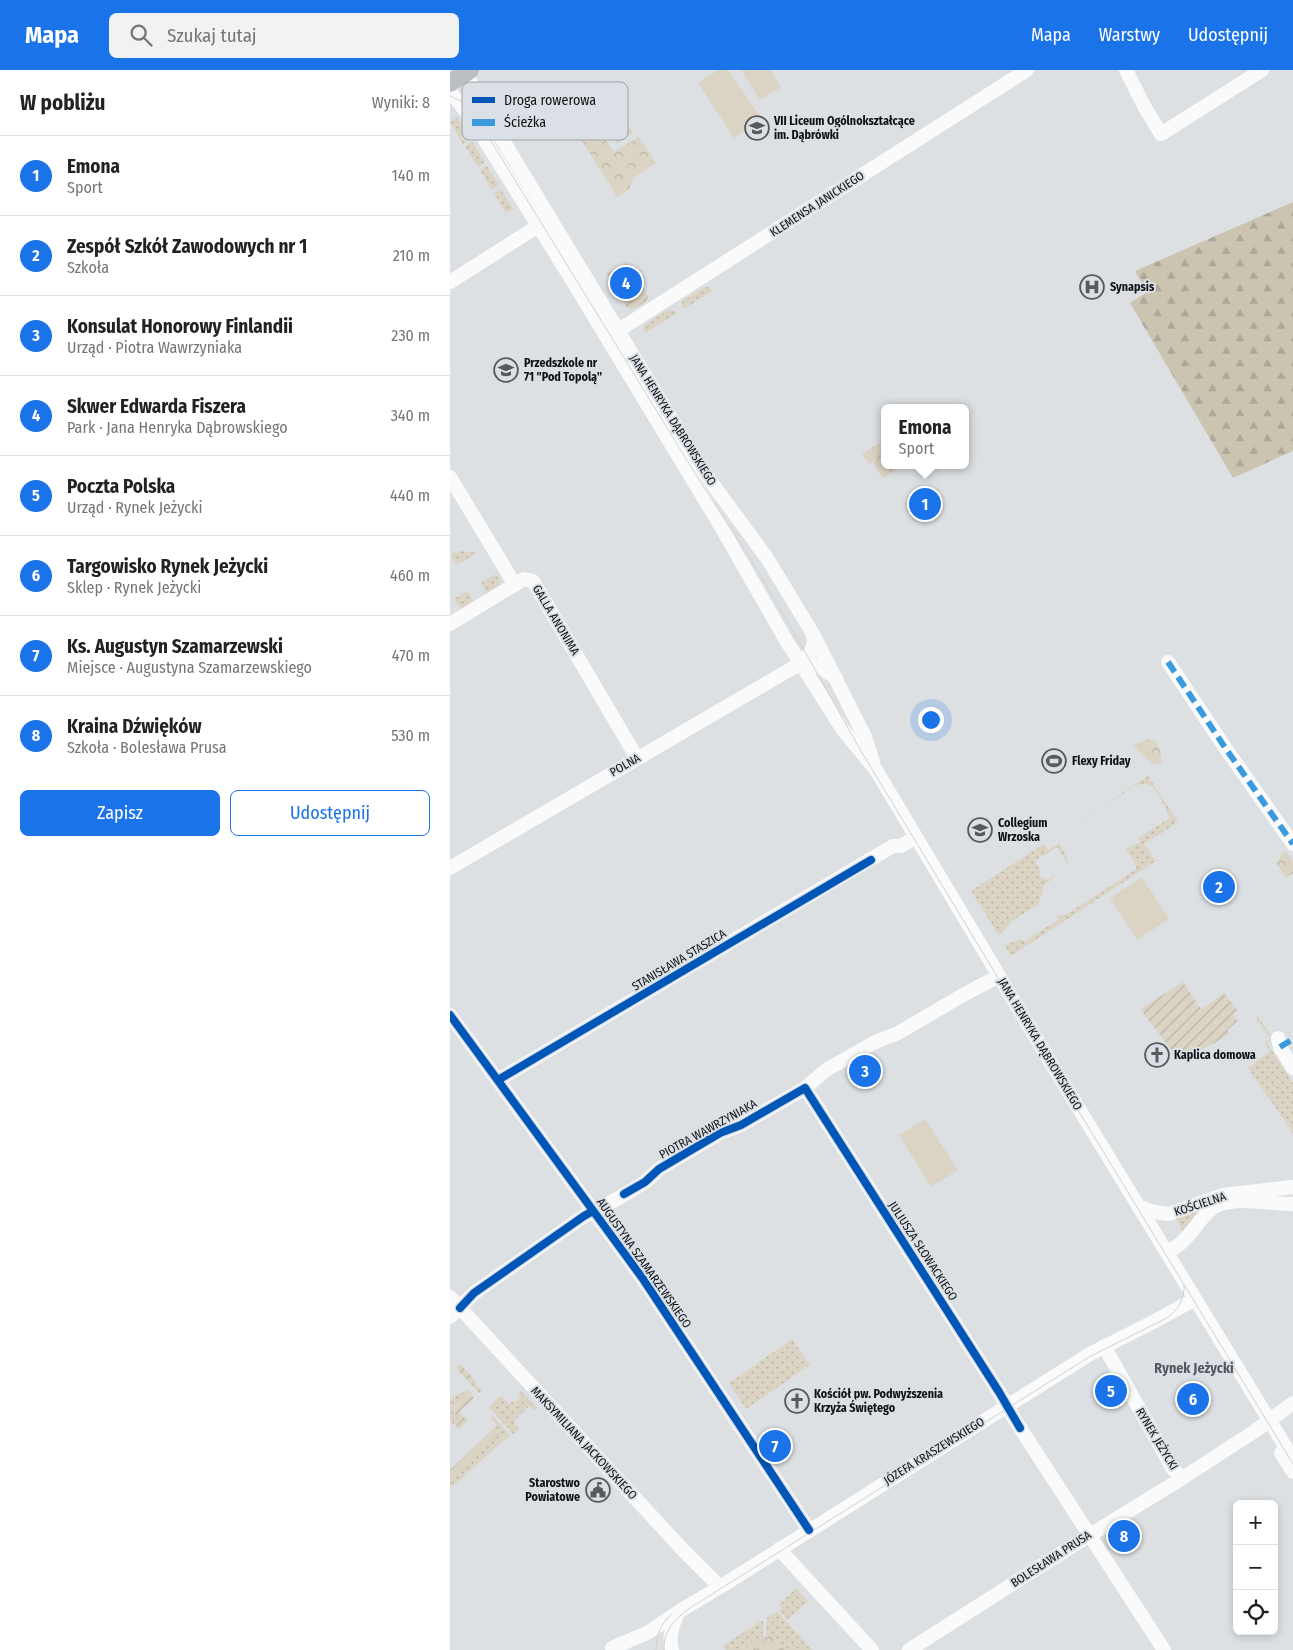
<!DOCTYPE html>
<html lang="pl">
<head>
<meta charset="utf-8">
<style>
	:root { --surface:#fff; --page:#f2f2f2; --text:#222; --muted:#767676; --line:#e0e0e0; --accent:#1a73e8 }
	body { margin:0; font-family:"Fira Sans Condensed",sans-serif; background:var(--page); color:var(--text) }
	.controls { position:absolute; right:15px; bottom:15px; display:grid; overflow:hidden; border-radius:8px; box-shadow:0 2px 8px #0003 }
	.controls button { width:45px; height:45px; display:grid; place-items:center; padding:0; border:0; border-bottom:1px solid var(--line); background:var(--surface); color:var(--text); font:25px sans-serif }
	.you { position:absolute; left:480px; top:649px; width:18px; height:18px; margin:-12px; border:4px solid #fff; border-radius:50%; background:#1a73e8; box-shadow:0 0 0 8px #1a73e833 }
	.badge { display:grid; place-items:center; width:32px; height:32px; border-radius:50%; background:var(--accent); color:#fff; font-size:16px; font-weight:700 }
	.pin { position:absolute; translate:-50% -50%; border:2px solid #fff; box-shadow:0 1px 5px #0006 }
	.popup { position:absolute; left:431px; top:334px; width:88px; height:65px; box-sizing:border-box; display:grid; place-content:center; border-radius:8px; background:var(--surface); filter:drop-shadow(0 1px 4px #0005); font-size:16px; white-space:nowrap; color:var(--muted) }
	.popup b { font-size:19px; color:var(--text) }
	.popup::after { content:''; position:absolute; left:50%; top:100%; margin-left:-10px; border:10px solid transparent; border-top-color:var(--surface) }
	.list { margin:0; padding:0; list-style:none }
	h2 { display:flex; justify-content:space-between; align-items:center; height:65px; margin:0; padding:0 20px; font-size:21px }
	h2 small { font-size:16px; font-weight:400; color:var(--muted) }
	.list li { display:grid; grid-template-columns:32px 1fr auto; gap:15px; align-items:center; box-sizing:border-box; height:80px; padding:0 20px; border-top:1px solid var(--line) }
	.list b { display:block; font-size:19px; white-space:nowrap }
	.list p { margin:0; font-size:16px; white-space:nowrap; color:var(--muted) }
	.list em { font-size:16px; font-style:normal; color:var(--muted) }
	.actions { display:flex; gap:10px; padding:15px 20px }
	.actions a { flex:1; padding:11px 0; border:1px solid var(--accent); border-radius:8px; text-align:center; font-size:18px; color:var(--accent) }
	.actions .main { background:var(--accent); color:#fff }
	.icon { flex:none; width:28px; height:28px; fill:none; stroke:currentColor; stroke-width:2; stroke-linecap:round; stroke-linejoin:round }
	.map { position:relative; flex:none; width:843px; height:1580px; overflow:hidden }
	header { display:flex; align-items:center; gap:30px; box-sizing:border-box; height:70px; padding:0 25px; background:var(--accent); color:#fff }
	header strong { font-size:24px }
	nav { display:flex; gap:28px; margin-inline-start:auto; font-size:18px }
	.search { width:350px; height:45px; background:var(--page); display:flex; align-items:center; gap:12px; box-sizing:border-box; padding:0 18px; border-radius:8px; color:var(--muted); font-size:19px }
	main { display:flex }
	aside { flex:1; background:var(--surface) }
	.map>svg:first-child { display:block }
	.grass { fill:url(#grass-dots) }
	.forest { fill:url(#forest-firs) }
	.park { fill:url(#park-crowns) }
	.garden { fill:url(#garden-furrows) }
	.pitch { fill:#dbd4c4 }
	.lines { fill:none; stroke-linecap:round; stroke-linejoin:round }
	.minor { stroke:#fafafb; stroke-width:14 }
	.major { stroke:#bcbfc1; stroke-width:18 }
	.tram { stroke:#cfd0d1; stroke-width:1 }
	.quiet { stroke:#3a9ade; stroke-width:6; stroke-dasharray:12 6; stroke-linecap:butt }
	.cycleway-casing { stroke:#dae0e6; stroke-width:11 }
	.cycleway { stroke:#0057b8; stroke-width:8 }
	.labels { text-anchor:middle; stroke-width:4; stroke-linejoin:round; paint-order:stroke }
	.poi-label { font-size:12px; font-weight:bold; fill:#101214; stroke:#dae0e6; text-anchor:start }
	.street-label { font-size:12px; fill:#101214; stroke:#dae0e6 }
	.neighbourhood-label { font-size:14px; font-weight:bold; fill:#52585d; stroke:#dae0e6 }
	.key { fill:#dae0e6; stroke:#9da2a7; stroke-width:1 }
	.key-label { font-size:14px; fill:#101214 }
</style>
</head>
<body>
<header>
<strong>Mapa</strong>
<div class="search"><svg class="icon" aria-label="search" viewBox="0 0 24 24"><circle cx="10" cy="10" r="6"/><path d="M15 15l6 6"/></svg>Szukaj tutaj</div>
<nav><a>Mapa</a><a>Warstwy</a><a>Udostępnij</a></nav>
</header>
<main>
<aside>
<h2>W pobliżu<small>Wyniki: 8</small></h2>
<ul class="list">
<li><span class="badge">1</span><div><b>Emona</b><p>Sport</p></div><em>140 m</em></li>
<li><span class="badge">2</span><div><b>Zespół Szkół Zawodowych nr 1</b><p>Szkoła</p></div><em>210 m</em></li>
<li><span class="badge">3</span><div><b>Konsulat Honorowy Finlandii</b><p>Urząd · Piotra Wawrzyniaka</p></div><em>230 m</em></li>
<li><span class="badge">4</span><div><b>Skwer Edwarda Fiszera</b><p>Park · Jana Henryka Dąbrowskiego</p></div><em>340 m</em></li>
<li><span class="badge">5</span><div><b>Poczta Polska</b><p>Urząd · Rynek Jeżycki</p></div><em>440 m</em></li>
<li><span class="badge">6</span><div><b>Targowisko Rynek Jeżycki</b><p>Sklep · Rynek Jeżycki</p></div><em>460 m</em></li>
<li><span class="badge">7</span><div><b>Ks. Augustyn Szamarzewski</b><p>Miejsce · Augustyna Szamarzewskiego</p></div><em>470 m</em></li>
<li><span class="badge">8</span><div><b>Kraina Dźwięków</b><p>Szkoła · Bolesława Prusa</p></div><em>530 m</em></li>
</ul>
<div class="actions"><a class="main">Zapisz</a><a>Udostępnij</a></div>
</aside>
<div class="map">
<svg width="843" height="1580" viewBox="0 0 843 1580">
	<defs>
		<pattern id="grass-dots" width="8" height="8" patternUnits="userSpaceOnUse" patternTransform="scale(1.25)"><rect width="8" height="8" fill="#dbd4c4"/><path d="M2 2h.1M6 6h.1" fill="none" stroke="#bbb5a8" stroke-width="1.8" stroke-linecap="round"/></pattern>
		<pattern id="forest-firs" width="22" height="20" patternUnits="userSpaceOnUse" patternTransform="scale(1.25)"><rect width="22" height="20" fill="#cbc4b1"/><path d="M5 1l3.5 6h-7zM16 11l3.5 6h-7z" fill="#ada797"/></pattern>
		<pattern id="park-crowns" width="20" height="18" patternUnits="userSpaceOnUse" patternTransform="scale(1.25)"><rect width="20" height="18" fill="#dbd4c4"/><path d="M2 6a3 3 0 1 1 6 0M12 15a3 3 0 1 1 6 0" fill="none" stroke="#bbb5a8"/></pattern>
		<pattern id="garden-furrows" width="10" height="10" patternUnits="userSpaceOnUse" patternTransform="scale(1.25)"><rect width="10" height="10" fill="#dbd4c4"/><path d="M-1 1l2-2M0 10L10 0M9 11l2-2" fill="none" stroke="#bbb5a8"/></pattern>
	</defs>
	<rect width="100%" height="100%" fill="#dde0e3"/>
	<path class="grass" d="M7,47L21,69L13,74L0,52Z
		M22,72L35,92L28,97L15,76Z
		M37,96L49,115L42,120L30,100Z
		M51,119L63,139L56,143L44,123Z
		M255,217H258L262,221L234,239L232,236V231Z
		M219,239L228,243L195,263L193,261L194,255Z
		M11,481L27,483L7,495L1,486L3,483Z
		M46,504L51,512L50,515L37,523L31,513Z
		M17,521L23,531L11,539L4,529Z
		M698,706L728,752L694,774L706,791L561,886L554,875L572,869L574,872L609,849L607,846L617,844L686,799V795L676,779L690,772L688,768L720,748C711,733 707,705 683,717L602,769Z
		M609,773L617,788L619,795L607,777L585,791L591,802L589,804L592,809L595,808L597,810L604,805L605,807L594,815L589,834L562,851L549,866L521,821L594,774L598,780Z
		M808,947L823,968L817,973L843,1013V1063L798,998L820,981L815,973L821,968L806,950Z
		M749,1140V1142L733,1161L725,1148Z
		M342,1269L360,1295L296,1339L279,1313Z
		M18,1320L25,1327L20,1324L2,1340L9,1349L4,1353L9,1359L0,1351V1328Z
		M71,1321L87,1338L84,1341L79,1336L65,1350L66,1351L64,1353L69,1360L64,1365L39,1337L51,1325L59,1334L62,1331L64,1333L70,1327L68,1324Z
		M43,1346L60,1365L0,1419V1407L49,1363L44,1358L47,1355L41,1348Z
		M346,1518L358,1531L338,1550L329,1540L332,1538L329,1534L336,1530L335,1529Z
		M327,1541L362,1580H335L319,1565H316L317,1548Z
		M313,1550V1567L300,1574L296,1580H276L272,1576Z"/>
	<path class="forest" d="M843,132V381L783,408L680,233L697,222L685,201Z"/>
	<path class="park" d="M148,59L164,82L189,67L206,93L183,108L179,119L167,127L131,69Z
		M435,369V395H450L447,397V399L433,408L423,392L419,394L412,384Z
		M700,669C711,671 710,684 712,693L702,694L683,675Z
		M836,781L843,791V803L836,808L826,793L832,786L831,783Z
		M319,1565L323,1567L335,1580H296C300,1572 310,1567 319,1565Z"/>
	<path class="garden" d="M177,192L198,226L197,231L183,239L177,238L157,204Z
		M733,912L751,939L774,923L788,941L783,945L788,951L777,960L780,964L752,980L748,978L746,983L730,991L690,939Z
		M10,1294L26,1311L24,1313L32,1321L29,1323L6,1298Z
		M20,1324L24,1328L9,1342L18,1351L10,1359L4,1353L9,1348L2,1341Z
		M44,1358L49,1363L1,1408L0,1400Z"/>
	<path class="pitch" d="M268,0H278L312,49L284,68L248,13Z
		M291,0H320L331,17L310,30Z
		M171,45L183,63L167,74L155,55Z
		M692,807L719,849L687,870L660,828Z
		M475,1049L508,1100L481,1117L449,1065Z"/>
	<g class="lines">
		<path class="minor" d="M15,0L29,31L241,381L264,416L317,488L363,564L415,667L423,692
			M676,0L694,36L711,64L812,0
			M0,21L21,48L122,210L270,455L337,572L393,660L426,700L604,998L843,1389
			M0,212L88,156
			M161,265L577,0
			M0,407L65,515
			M0,554L72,510L75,509L83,511L187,688
			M718,592L776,679L843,774
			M351,593C365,591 375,601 386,608
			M0,798L351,593C360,585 366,577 363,565
			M0,945L193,1209L359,1460
			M828,968L830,977L843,998
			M48,1010L443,776H451L466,767
			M355,1018L549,1322L565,1350L714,1580
			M688,1136L704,1142L719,1144L773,1125L843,1117
			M717,1183C723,1179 728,1176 733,1171C743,1162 749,1150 759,1141C778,1123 819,1135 843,1134
			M0,1227L233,1480L270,1517
			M0,1247L24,1223L134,1146L167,1129L195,1112L209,1099L270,1063L291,1055L355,1018L376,1000L425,972L448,963L513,925L549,906
			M654,1276L722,1397L731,1409
			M831,1383L843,1402
			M329,1479L422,1580
			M162,1578L199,1562L228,1542L270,1517L640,1284L705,1251L745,1229
			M222,1580C218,1566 223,1555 228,1542
			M459,1580L630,1471L731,1409L805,1361L843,1333"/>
		<path class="major" d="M0,13L20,0"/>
		<path class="tram" d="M0,26L13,32L25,45L246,405L306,498L358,587L411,681L597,989L843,1394
			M206,1580C206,1566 210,1554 221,1545
			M214,1580C213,1560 225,1549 240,1538L639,1287L717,1248C728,1240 735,1229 734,1215"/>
		<path class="quiet" d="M718,592L776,679L843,774
			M830,977L843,969"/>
		<g class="cycleway-casing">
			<path id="cycleway" d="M0,945L193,1209L359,1460
				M48,1010L421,790
				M174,1124L195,1112L209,1099L270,1063L291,1055L355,1018L549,1322L570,1358
				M10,1238L24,1223L134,1146L143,1141"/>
		</g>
		<use href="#cycleway" class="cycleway"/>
	</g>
	<defs>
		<g id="school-ring" transform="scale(1.25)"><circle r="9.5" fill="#dae0e6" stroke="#585a5c" stroke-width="1.5"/><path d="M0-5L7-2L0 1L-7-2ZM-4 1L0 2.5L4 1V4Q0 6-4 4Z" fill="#585a5c"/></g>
		<g id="hospital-ring" transform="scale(1.25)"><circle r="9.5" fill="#dae0e6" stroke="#585a5c" stroke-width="1.5"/><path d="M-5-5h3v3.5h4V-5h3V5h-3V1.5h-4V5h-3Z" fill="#585a5c"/></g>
		<g id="stadium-ring" transform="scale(1.25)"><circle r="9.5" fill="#dae0e6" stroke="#585a5c" stroke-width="1.5"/><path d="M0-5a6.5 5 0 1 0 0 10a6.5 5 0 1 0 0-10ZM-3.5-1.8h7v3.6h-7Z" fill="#585a5c"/></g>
		<g id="university-ring" transform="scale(1.25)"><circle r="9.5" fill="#dae0e6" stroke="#585a5c" stroke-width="1.5"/><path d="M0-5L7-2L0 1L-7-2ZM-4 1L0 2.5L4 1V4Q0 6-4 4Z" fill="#585a5c"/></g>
		<g id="church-ring" transform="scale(1.25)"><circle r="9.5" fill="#dae0e6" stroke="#585a5c" stroke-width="1.5"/><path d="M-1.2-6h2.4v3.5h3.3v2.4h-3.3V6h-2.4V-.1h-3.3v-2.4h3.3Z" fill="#585a5c"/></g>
		<g id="civic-ring" transform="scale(1.25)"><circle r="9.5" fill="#dae0e6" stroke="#585a5c" stroke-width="1.5"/><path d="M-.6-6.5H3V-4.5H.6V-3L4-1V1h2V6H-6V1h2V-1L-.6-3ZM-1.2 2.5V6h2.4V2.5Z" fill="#585a5c"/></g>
	</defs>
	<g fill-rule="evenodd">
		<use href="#school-ring" x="307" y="58"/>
		<use href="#hospital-ring" x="642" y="217"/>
		<use href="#school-ring" x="56" y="300"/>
		<use href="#stadium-ring" x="604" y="691"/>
		<use href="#university-ring" x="530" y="760"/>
		<use href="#church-ring" x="707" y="985"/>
		<use href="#church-ring" x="347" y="1331"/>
		<use href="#civic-ring" x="148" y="1420"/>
	</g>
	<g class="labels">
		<g class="poi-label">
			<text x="324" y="55">VII Liceum Ogólnokształcące<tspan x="324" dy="14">im. Dąbrówki</tspan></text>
			<text x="660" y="221">Synapsis</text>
			<text x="74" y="297">Przedszkole nr<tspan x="74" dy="14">71 "Pod Topolą"</tspan></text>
			<text x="622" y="695">Flexy Friday</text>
			<text x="548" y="757">Collegium<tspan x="548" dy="14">Wrzoska</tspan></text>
			<text x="724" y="989">Kaplica domowa</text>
			<text x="364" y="1328">Kościół pw. Podwyższenia<tspan x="364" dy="14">Krzyża Świętego</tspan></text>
			<text x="130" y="1417" text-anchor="end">Starostwo<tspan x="130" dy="14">Powiatowe</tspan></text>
		</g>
		<g class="street-label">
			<text transform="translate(367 134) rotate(-33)" y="4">KLEMENSA JANICKIEGO</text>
			<text transform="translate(223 350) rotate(58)" y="4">JANA HENRYKA DĄBROWSKIEGO</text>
			<text transform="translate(106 550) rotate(59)" y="4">GALLA ANONIMA</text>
			<text transform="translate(175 695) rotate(-30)" y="4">POLNA</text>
			<text transform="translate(229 890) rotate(-31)" y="4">STANISŁAWA STASZICA</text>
			<text transform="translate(590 974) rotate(59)" y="4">JANA HENRYKA DĄBROWSKIEGO</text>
			<text transform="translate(258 1059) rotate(-29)" y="4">PIOTRA WAWRZYNIAKA</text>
			<text transform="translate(750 1134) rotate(-18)" y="4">KOŚCIELNA</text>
			<text transform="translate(473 1181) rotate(57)" y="4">JULIUSZA SŁOWACKIEGO</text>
			<text transform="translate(194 1193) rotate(55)" y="4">AUGUSTYNA SZAMARZEWSKIEGO</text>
			<text transform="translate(707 1369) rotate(59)" y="4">RYNEK JEŻYCKI</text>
			<text transform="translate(134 1373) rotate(47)" y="4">MAKSYMILIANA JACKOWSKIEGO</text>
			<text transform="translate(484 1381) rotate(-32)" y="4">JÓZEFA KRASZEWSKIEGO</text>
			<text transform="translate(601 1489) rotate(-33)" y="4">BOLESŁAWA PRUSA</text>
		</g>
		<g class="neighbourhood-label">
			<text x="744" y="1303">Rynek Jeżycki</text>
		</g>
	</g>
	<rect x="12" y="12" width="166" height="58" rx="8" class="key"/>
	<rect x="22" y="27" width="23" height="6" fill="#0057b8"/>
	<rect x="22" y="49" width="23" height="7" fill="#3a9ade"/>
	<g class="key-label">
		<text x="54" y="35">Droga rowerowa</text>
		<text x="54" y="57">Ścieżka</text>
	</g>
</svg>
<div class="controls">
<button>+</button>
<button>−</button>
<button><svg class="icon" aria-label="locate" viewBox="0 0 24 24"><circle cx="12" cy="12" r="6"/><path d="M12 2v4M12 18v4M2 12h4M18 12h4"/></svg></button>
</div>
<div class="you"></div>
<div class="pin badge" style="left:475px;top:434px">1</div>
<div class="popup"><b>Emona</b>Sport</div>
<div class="pin badge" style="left:769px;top:817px">2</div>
<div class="pin badge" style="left:415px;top:1001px">3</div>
<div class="pin badge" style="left:176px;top:213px">4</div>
<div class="pin badge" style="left:661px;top:1321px">5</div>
<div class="pin badge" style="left:743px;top:1329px">6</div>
<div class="pin badge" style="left:325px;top:1376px">7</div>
<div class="pin badge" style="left:674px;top:1466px">8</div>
</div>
</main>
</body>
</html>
